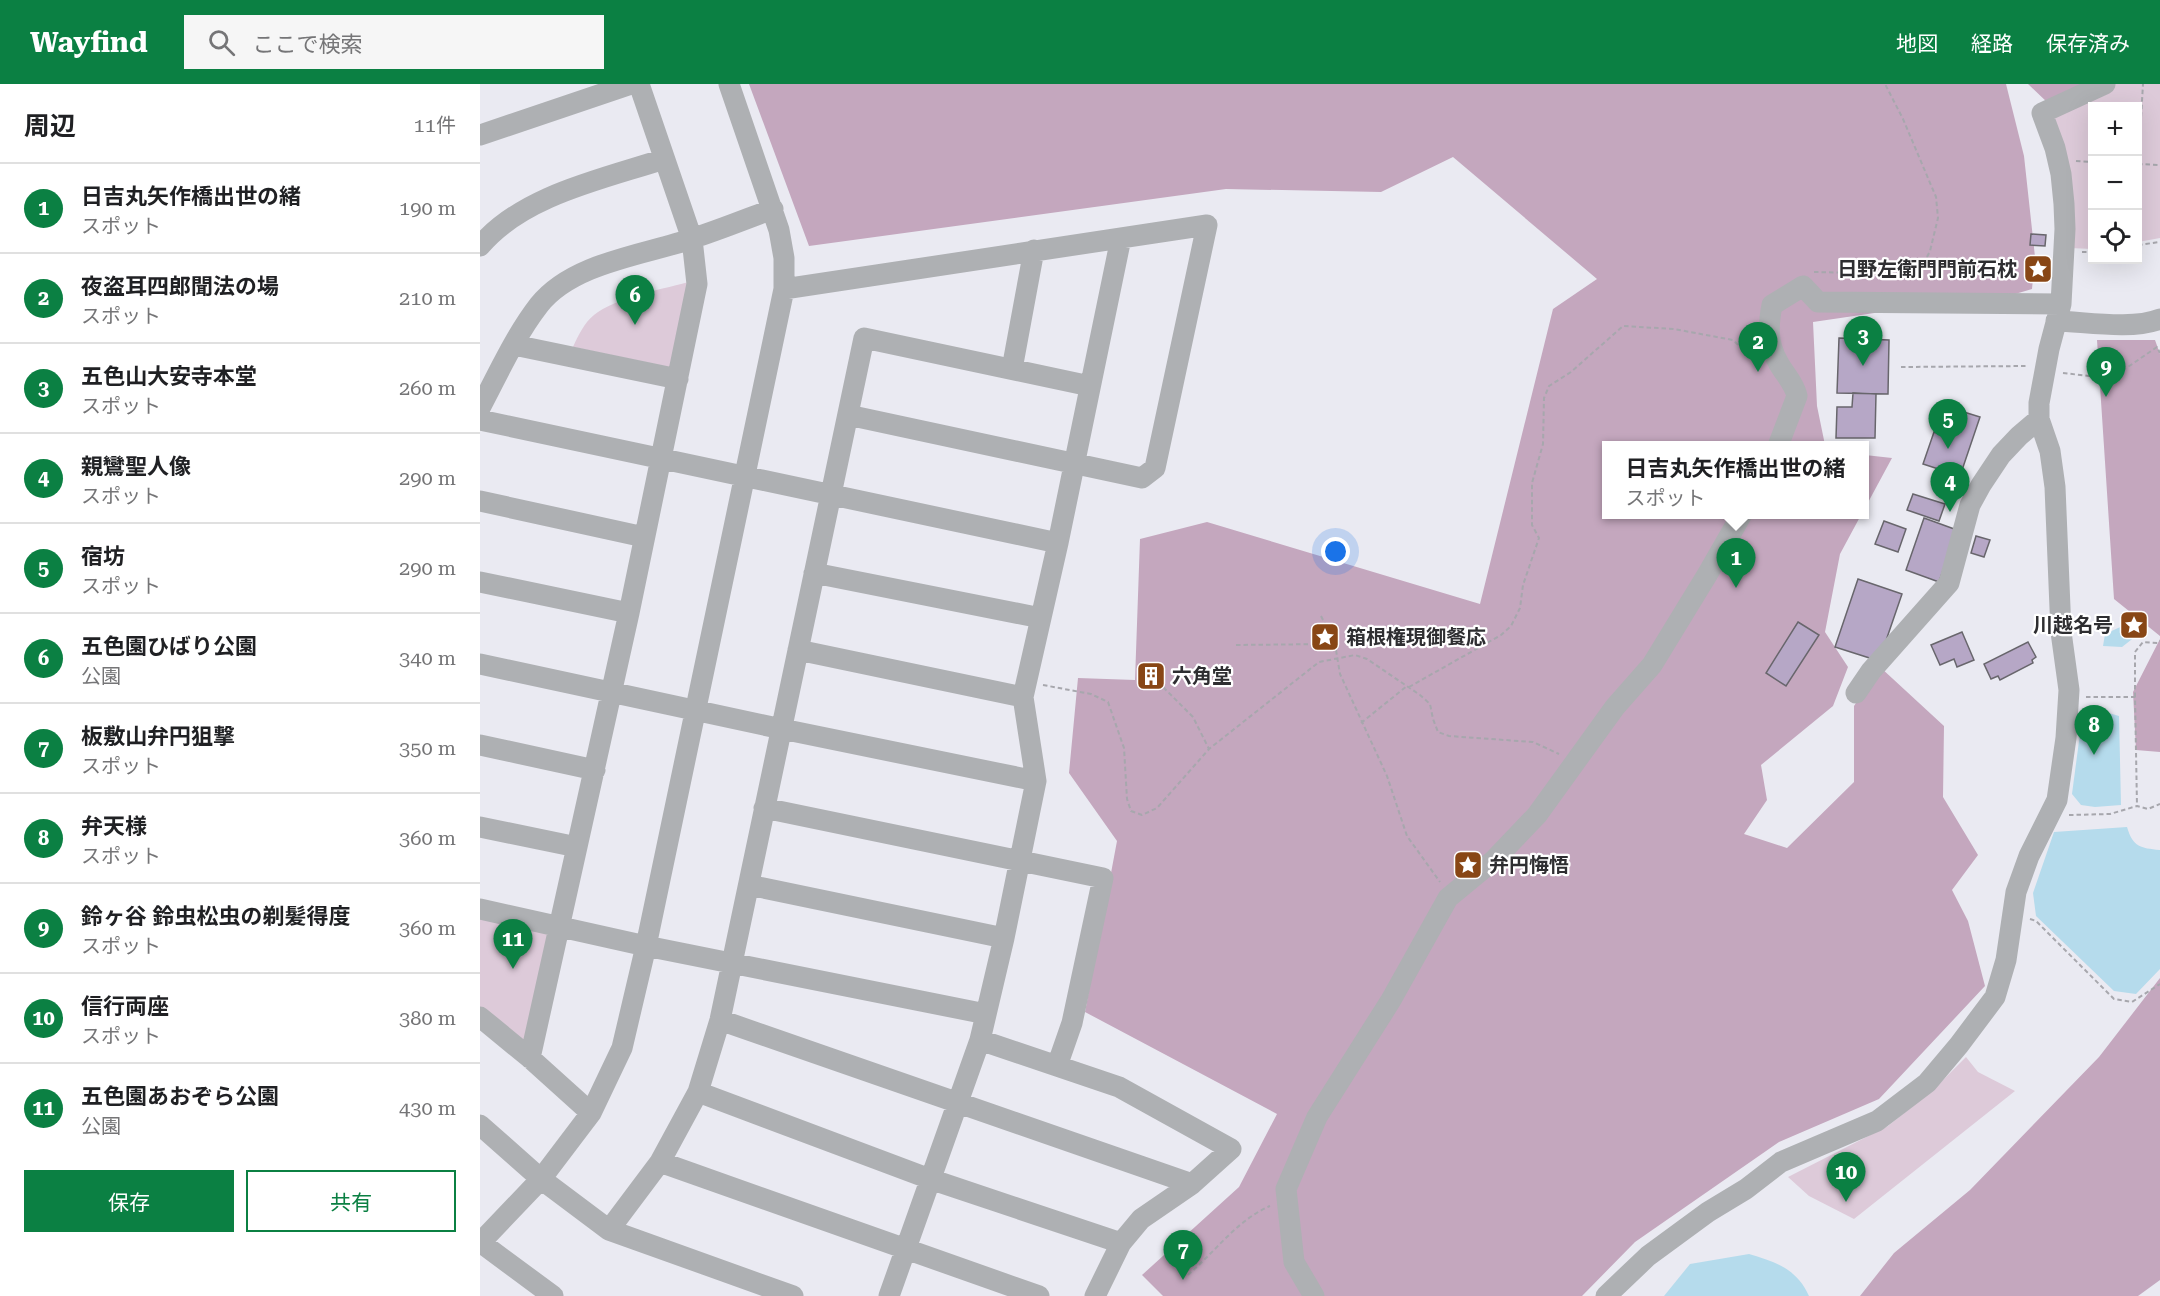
<!DOCTYPE html>
<html lang="ja">
<head>
<meta charset="utf-8">
<style>
	:root { --surface:#fff; --page:#f6f6f6; --text:#202124; --muted:#757577; --line:#e0e0e0; --accent:#0b8043 }
	body { margin:0; font-family:"Roboto Serif","Noto Sans JP",serif; background:var(--page); color:var(--text) }
	.controls { position:absolute; right:18px; top:18px; display:grid; overflow:hidden; border-radius:0px; box-shadow:0 6px 24px #0002 }
	.controls button { width:54px; height:54px; display:grid; place-items:center; padding:0; border:0; border-bottom:2px solid var(--line); background:var(--surface); color:var(--text); font:30px sans-serif }
	.you { position:absolute; left:856px; top:468px; width:21px; height:21px; margin:-15px; border:4px solid #fff; border-radius:50%; background:#1a73e8; box-shadow:0 0 0 9px #1a73e833 }
	.badge { display:grid; place-items:center; width:39px; height:39px; border-radius:50%; background:var(--accent); color:#fff; font-size:20px; font-weight:700 }
	.pin { position:absolute; translate:-50% -50px; filter:drop-shadow(0 2px 3px #0008) }
	.pin::after { content:''; position:absolute; top:32px; width:21px; height:18px; background:inherit; clip-path:polygon(0 0,100% 0,50% 100%) }
	.popup { position:absolute; left:1122px; top:357px; width:267px; height:78px; box-sizing:border-box; display:grid; place-content:center; border-radius:0px; background:var(--surface); filter:drop-shadow(0 2px 4px #0005); font-size:20px; white-space:nowrap; color:var(--muted) }
	.popup b { font-size:22px; color:var(--text) }
	.popup::after { content:''; position:absolute; left:50%; top:100%; margin-left:-12px; border:12px solid transparent; border-top-color:var(--surface) }
	.list { margin:0; padding:0; list-style:none }
	h2 { display:flex; justify-content:space-between; align-items:center; height:78px; margin:0; padding:0 24px; font-size:26px }
	h2 small { font-size:20px; font-weight:400; color:var(--muted) }
	.list li { display:grid; grid-template-columns:39px 1fr auto; gap:18px; align-items:center; box-sizing:border-box; height:90px; padding:0 24px; border-top:2px solid var(--line) }
	.list b { display:block; font-size:22px; white-space:nowrap }
	.list p { margin:0; font-size:20px; white-space:nowrap; color:var(--muted) }
	.list em { font-size:20px; font-style:normal; color:var(--muted) }
	.actions { display:flex; gap:12px; padding:18px 24px }
	.actions a { flex:1; padding:14px 0; border:2px solid var(--accent); border-radius:0px; text-align:center; font-size:21px; color:var(--accent) }
	.actions .main { background:var(--accent); color:#fff }
	.icon { flex:none; width:33px; height:33px; fill:none; stroke:currentColor; stroke-width:2; stroke-linecap:round; stroke-linejoin:round }
	.map { position:relative; flex:none; width:1680px; height:1212px; overflow:hidden }
	header { display:flex; align-items:center; gap:36px; box-sizing:border-box; height:84px; padding:0 30px; background:var(--accent); color:#fff }
	header strong { font-size:28px }
	nav { display:flex; gap:33px; margin-inline-start:auto; font-size:21px }
	.search { width:420px; height:54px; background:var(--page); display:flex; align-items:center; gap:15px; box-sizing:border-box; padding:0 21px; border-radius:0px; color:var(--muted); font-size:22px }
	main { display:flex }
	aside { flex:1; background:var(--surface) }
	.map>svg:first-child { display:block }
	.green { fill:#ddcad9 }
	.forest { fill:#c4a7be }
	.water { fill:#b5dbec }
	.building { fill:#b6a7c6; stroke:#68666c; stroke-width:1.5 }
	.lines { fill:none; stroke-linecap:round; stroke-linejoin:round }
	.path { stroke:#a7a7ad; stroke-width:2; stroke-dasharray:4.5 3; stroke-linecap:butt }
	.minor { stroke:#aeb0b3; stroke-width:21 }
	.labels { text-anchor:middle; stroke-width:4.5; stroke-linejoin:round; paint-order:stroke }
	.poi-label { font-size:20px; font-weight:bold; fill:#2e2e31; stroke:#fff; text-anchor:start }
</style>
</head>
<body>
<header>
<strong>Wayfind</strong>
<div class="search"><svg class="icon" aria-label="search" viewBox="0 0 24 24"><circle cx="10" cy="10" r="6"/><path d="M15 15l6 6"/></svg>ここで検索</div>
<nav><a>地図</a><a>経路</a><a>保存済み</a></nav>
</header>
<main>
<aside>
<h2>周辺<small>11件</small></h2>
<ul class="list">
<li><span class="badge">1</span><div><b>日吉丸矢作橋出世の緒</b><p>スポット</p></div><em>190 m</em></li>
<li><span class="badge">2</span><div><b>夜盗耳四郎聞法の場</b><p>スポット</p></div><em>210 m</em></li>
<li><span class="badge">3</span><div><b>五色山大安寺本堂</b><p>スポット</p></div><em>260 m</em></li>
<li><span class="badge">4</span><div><b>親鸞聖人像</b><p>スポット</p></div><em>290 m</em></li>
<li><span class="badge">5</span><div><b>宿坊</b><p>スポット</p></div><em>290 m</em></li>
<li><span class="badge">6</span><div><b>五色園ひばり公園</b><p>公園</p></div><em>340 m</em></li>
<li><span class="badge">7</span><div><b>板敷山弁円狙撃</b><p>スポット</p></div><em>350 m</em></li>
<li><span class="badge">8</span><div><b>弁天様</b><p>スポット</p></div><em>360 m</em></li>
<li><span class="badge">9</span><div><b>鈴ヶ谷 鈴虫松虫の剃髪得度</b><p>スポット</p></div><em>360 m</em></li>
<li><span class="badge">10</span><div><b>信行両座</b><p>スポット</p></div><em>380 m</em></li>
<li><span class="badge">11</span><div><b>五色園あおぞら公園</b><p>公園</p></div><em>430 m</em></li>
</ul>
<div class="actions"><a class="main">保存</a><a>共有</a></div>
</aside>
<div class="map">
<svg width="1680" height="1212" viewBox="0 0 1680 1212">
	<rect width="100%" height="100%" fill="#eaeaf2"/>
	<path class="green" d="M1612,0H1680V154L1658,158V22H1612V165L1590,164L1569,20Z
		M213,197L193,284L93,263C98,252 104,239 114,231C134,214 187,204 213,197Z
		M0,829L74,846L48,967L0,924Z
		M1486,973L1498,988L1535,1007L1374,1135L1329,1112L1308,1093L1408,1042L1454,1005Z"/>
	<path class="forest" d="M269,0H1526L1544,72L1555,173L1552,205L1525,213L1456,220L1333,238L1337,322L1345,361L1127,362V430L1381,431L1360,470L1345,548L1368,583L1353,622L1281,681L1287,716L1264,750L1307,764L1374,698V622L1400,583L1464,642L1463,713L1498,771L1472,806L1488,837L1505,902L1399,1015L1299,1058L1155,1158L1102,1212H683L662,1191L759,1103L797,1030L605,928L637,757L589,689L598,594L655,596L660,455L727,438L1000,520L1073,225L1117,195L973,73L901,108L746,105L329,162Z
		M1548,0H1612L1569,20Z
		M1617,256H1675L1680,270V552L1634,515Z
		M1385,371L1412,374L1385,424Z
		M1680,555V668L1656,666L1653,608Z
		M1680,894V1196L1658,1212H1380L1414,1169L1490,1106L1619,973Z"/>
	<path class="water" d="M1649,539L1656,552L1642,563L1623,562L1625,550Z
		M1608,623L1639,632L1641,721L1615,723L1601,721L1592,710L1603,627Z
		M1647,743C1653,763 1660,764 1680,766V885L1656,910L1634,907L1556,832L1553,809L1574,748Z
		M1269,1170C1296,1178 1317,1185 1329,1212H1184L1210,1180Z"/>
	<path class="building" d="M1551,150L1566,151L1565,162L1550,161Z
		M1359,254L1409,256L1408,310L1357,309Z
		M1373,309L1396,310L1395,354H1356L1357,323H1372Z
		M1471,324L1500,333L1480,392L1443,380L1454,348L1462,351Z
		M1433,410L1465,420L1459,437L1427,426Z
		M1444,434L1477,446L1459,498L1426,486Z
		M1404,437L1426,445L1418,468L1395,460Z
		M1496,452L1510,456L1504,473L1491,469Z
		M1378,495L1422,510L1399,577L1355,563Z
		M1318,538L1339,551L1306,602L1286,589Z
		M1482,548L1494,576L1477,583L1474,575L1460,581L1451,561Z
		M1548,558L1556,573L1552,576L1553,579L1520,596L1518,592L1511,595L1504,580Z
		M669,585L677,587V595L672,600L664,598V589Z"/>
	<g class="lines">
		<path class="path" d="M1596,77L1612,78
			M1658,80L1680,81
			M1658,85L1663,0
			M1658,161L1680,158
			M1602,168H1612
			M1334,188L1427,190L1444,179L1450,167L1458,134L1456,113L1423,35L1405,0
			M1421,283L1547,282
			M1583,289L1609,292L1642,287L1677,263L1680,269
			M841,532L855,560L860,590L907,692L927,752L960,798
			M756,561L851,560L853,557
			M678,598L713,633L729,665
			M563,601L611,610L628,618L644,664L647,715L651,727L662,731L677,724L729,665L839,578L875,571L887,575L940,611L950,620L953,635L958,648L969,652L1053,658L1079,670
			M929,603L1021,551L1031,542L1040,524L1043,501L1059,454L1052,441V399L1063,360L1064,314L1069,302L1091,288L1143,242L1194,245L1253,256L1279,281
			M1606,613H1655L1657,722
			M1655,613V568L1663,558L1678,559L1680,557
			M881,639L927,602
			M1589,731L1630,730L1657,722L1668,725L1680,720
			M1550,835L1556,837L1634,915L1652,918L1680,900
			M708,1191C735,1168 757,1136 790,1122"/>
		<path class="minor" d="M0,51L151,0
			M0,162C43,111 123,95 184,75
			M304,205L727,141L675,384L662,394L368,331
			M1576,237C1607,238 1652,246 1680,235
			M34,261L198,295
			M532,285L554,166
			M0,324C18,290 35,252 59,221C92,179 163,171 211,155C239,146 266,135 293,125
			M0,336L578,459
			M1298,362L1317,312C1314,298 1304,290 1298,278C1287,259 1288,242 1292,221L1323,202L1338,218L1581,220
			M0,417L164,453
			M334,489L561,534
			M0,498L149,529
			M318,566L543,613
			M0,580L302,645L556,697
			M1376,609L1391,587L1469,499L1490,421L1501,401L1521,371L1539,352L1559,335
			M0,661L115,686
			M284,724L623,794L592,939L577,982
			M0,743L97,763
			M269,801L524,854
			M0,825L166,862L506,930
			M0,933L50,974L111,1029
			M240,936L712,1100
			M500,956L639,1003L751,1065L712,1100L661,1135L641,1159L615,1212
			M50,974L149,529L217,200L212,155L159,0
			M218,1008L450,1095L641,1159
			M0,1041L61,1095L129,1146L313,1212
			M180,1078L559,1212
			M129,1146L180,1078L218,1008L240,936L384,254L610,302
			M0,1158L73,1212
			M0,1159L61,1095L111,1029L142,964L166,862L304,205V174L299,146L249,0
			M409,1212L500,956L524,854L556,697L543,613L578,459L641,154
			M834,1212L814,1178L806,1105L837,1033L911,916L968,814L1014,776L1057,731L1135,623L1172,581L1227,491L1262,430
			M1126,1212L1168,1172L1228,1128L1266,1105L1301,1078L1397,1037L1447,999L1479,961L1515,913L1526,876L1536,808L1549,772L1577,716L1586,654L1589,606L1581,548L1575,403L1570,367L1559,335V319L1569,265L1581,220L1585,145L1584,120L1581,90L1575,64L1562,29L1625,0"/>
	</g>
	<defs>
		<g id="sight-square" transform="scale(1.5)"><rect x="-9" y="-9" width="18" height="18" rx="4" fill="#884615" stroke="#fff"/><path d="M0-6L1.8-2.2L6-1.7L2.9 1.2L3.7 5.4L0 3.3L-3.7 5.4L-2.9 1.2L-6-1.7L-1.8-2.2Z" fill="#fff"/></g>
		<g id="building-square" transform="scale(1.5)"><rect x="-9" y="-9" width="18" height="18" rx="4" fill="#884615" stroke="#fff"/><path d="M-4-6H4V6H1V3H-1V6H-4ZM-2.5-4.3h1.7v1.8h-1.7ZM.8-4.3h1.7v1.8H.8ZM-2.5-1h1.7V.8h-1.7ZM.8-1h1.7V.8H.8Z" fill="#fff"/></g>
	</defs>
	<g fill-rule="evenodd">
		<use href="#sight-square" x="1558" y="185"/>
		<use href="#sight-square" x="1654" y="541"/>
		<use href="#sight-square" x="845" y="553"/>
		<use href="#building-square" x="671" y="592"/>
		<use href="#sight-square" x="988" y="781"/>
	</g>
	<g class="labels">
		<g class="poi-label">
			<text x="1537" y="192" text-anchor="end">日野左衛門門前石枕</text>
			<text x="1633" y="548" text-anchor="end">川越名号</text>
			<text x="866" y="560">箱根権現御餐応</text>
			<text x="692" y="599">六角堂</text>
			<text x="1009" y="788">弁円悔悟</text>
		</g>
	</g>
</svg>
<div class="controls">
<button>+</button>
<button>−</button>
<button><svg class="icon" aria-label="locate" viewBox="0 0 24 24"><circle cx="12" cy="12" r="6"/><path d="M12 2v4M12 18v4M2 12h4M18 12h4"/></svg></button>
</div>
<div class="you"></div>
<div class="pin badge" style="left:1256px;top:504px">1</div>
<div class="popup"><b>日吉丸矢作橋出世の緒</b>スポット</div>
<div class="pin badge" style="left:1278px;top:288px">2</div>
<div class="pin badge" style="left:1383px;top:282px">3</div>
<div class="pin badge" style="left:1470px;top:428px">4</div>
<div class="pin badge" style="left:1468px;top:365px">5</div>
<div class="pin badge" style="left:155px;top:241px">6</div>
<div class="pin badge" style="left:703px;top:1196px">7</div>
<div class="pin badge" style="left:1614px;top:671px">8</div>
<div class="pin badge" style="left:1626px;top:313px">9</div>
<div class="pin badge" style="left:1366px;top:1118px">10</div>
<div class="pin badge" style="left:33px;top:885px">11</div>
</div>
</main>
</body>
</html>
